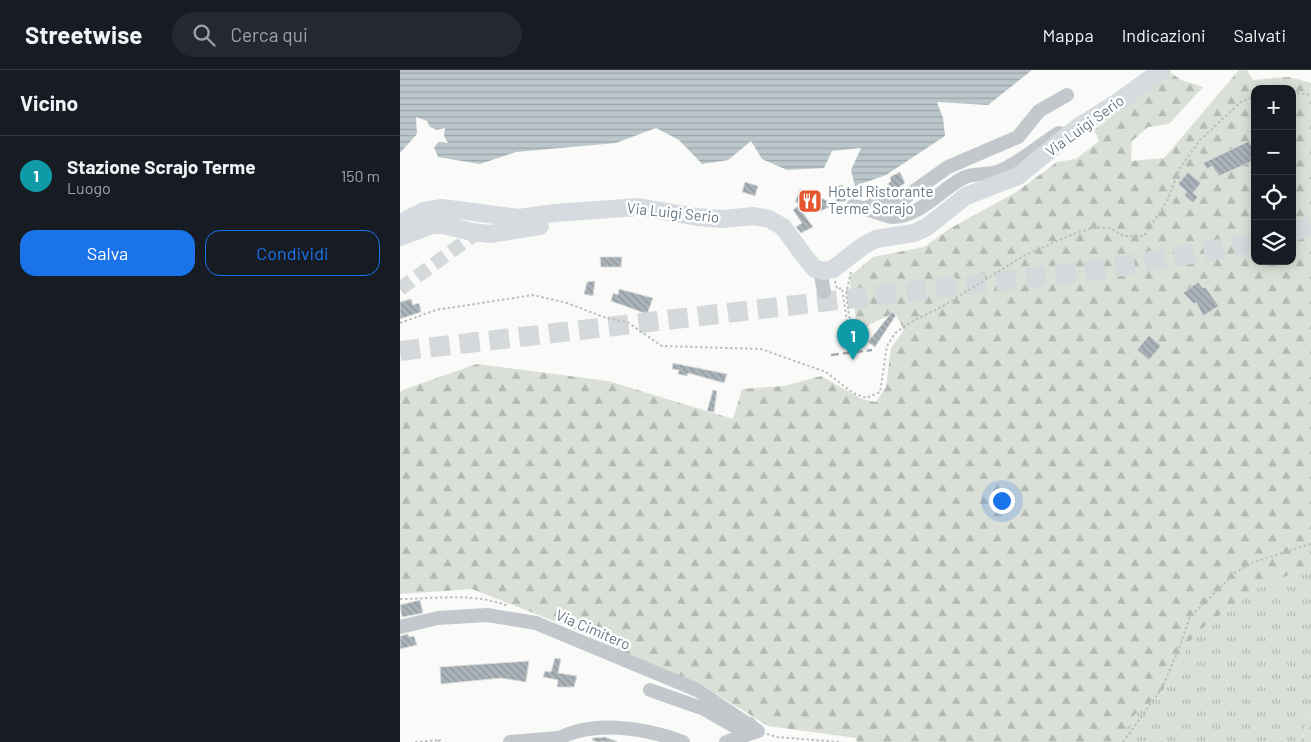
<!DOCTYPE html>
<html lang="it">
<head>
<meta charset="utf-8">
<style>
	:root { --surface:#171b24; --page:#242831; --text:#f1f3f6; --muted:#9ea1a6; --line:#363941; --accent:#1a73e8 }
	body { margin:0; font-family:Barlow,sans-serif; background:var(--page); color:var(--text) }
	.controls { position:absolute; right:15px; top:15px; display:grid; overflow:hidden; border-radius:10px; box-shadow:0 2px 12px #0003 }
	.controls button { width:45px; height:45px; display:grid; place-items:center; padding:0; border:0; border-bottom:1px solid var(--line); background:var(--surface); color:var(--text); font:25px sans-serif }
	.you { position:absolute; left:601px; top:430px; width:18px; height:18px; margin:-12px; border:4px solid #fff; border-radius:50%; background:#1a73e8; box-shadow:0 0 0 8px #1a73e833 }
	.badge { display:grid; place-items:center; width:32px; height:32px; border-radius:50%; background:var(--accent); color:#fff; font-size:16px; font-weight:700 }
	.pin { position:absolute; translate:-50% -41px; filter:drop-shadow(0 1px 2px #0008) }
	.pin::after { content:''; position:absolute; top:26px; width:18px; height:15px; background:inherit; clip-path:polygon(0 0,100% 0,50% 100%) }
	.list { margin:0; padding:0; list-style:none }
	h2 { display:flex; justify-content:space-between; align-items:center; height:65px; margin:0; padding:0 20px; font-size:21px }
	h2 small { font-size:16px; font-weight:400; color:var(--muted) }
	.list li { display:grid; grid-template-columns:32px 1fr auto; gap:15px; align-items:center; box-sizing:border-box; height:80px; padding:0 20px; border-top:1px solid var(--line) }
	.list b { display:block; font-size:19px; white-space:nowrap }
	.list p { margin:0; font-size:16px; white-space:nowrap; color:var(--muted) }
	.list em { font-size:16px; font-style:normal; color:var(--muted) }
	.actions { display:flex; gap:10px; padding:15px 20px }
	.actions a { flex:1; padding:11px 0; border:1px solid var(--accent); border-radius:15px; text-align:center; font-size:18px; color:var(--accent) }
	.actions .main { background:var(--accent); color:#fff }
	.icon { flex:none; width:28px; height:28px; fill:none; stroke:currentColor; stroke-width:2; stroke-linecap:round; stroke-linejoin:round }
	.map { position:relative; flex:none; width:911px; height:672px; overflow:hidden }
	header { display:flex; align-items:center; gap:30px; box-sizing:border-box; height:70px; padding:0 25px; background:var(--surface); border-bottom:1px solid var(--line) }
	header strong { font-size:24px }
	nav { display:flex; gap:28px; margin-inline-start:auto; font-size:18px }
	.search { width:350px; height:45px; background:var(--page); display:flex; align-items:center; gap:12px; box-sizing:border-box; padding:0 18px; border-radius:28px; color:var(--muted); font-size:19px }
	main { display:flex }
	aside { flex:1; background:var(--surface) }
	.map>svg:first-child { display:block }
	.grass { fill:url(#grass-tufts) }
	.forest { fill:url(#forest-firs); fill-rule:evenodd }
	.water { fill:url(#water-rules) }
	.building { fill:url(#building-back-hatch); stroke:#dcdcda }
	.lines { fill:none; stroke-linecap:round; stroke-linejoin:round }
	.minor-tunnel { stroke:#d5d9db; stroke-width:14; stroke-dasharray:14 7; stroke-linecap:butt }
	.highway-tunnel { stroke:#d5d9db; stroke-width:20; stroke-dasharray:20 10; stroke-linecap:butt }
	.path { stroke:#bbbfc2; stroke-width:2; stroke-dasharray:2.5 2.5; stroke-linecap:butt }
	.minor { stroke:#c3c8cc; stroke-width:14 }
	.major { stroke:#d6dbdf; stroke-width:18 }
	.rail { stroke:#a2aab0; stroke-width:2.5; stroke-dasharray:8 4; stroke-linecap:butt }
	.labels { text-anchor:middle; stroke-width:5; stroke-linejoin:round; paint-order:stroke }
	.street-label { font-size:15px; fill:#657683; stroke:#fff }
	.poi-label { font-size:15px; fill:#657683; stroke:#fff; text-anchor:start }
</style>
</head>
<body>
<header>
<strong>Streetwise</strong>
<div class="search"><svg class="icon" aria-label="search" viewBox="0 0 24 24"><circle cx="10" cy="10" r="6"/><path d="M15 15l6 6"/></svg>Cerca qui</div>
<nav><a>Mappa</a><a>Indicazioni</a><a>Salvati</a></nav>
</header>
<main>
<aside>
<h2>Vicino<small></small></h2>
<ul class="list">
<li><span class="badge" style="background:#0f9aa8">1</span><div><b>Stazione Scrajo Terme</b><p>Luogo</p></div><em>150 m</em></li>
</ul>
<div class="actions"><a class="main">Salva</a><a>Condividi</a></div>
</aside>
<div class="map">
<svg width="911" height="672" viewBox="0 0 911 672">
	<defs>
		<pattern id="grass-tufts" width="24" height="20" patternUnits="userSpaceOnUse" patternTransform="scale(1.25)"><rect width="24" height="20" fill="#dadfd7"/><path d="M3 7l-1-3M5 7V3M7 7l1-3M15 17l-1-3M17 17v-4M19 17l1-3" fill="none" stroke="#b4b9b4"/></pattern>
		<pattern id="forest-firs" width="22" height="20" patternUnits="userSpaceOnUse" patternTransform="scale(1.25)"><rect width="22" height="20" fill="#dadfd7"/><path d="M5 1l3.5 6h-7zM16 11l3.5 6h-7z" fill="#b4b9b4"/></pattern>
		<pattern id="water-rules" width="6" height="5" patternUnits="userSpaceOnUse" patternTransform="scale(1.25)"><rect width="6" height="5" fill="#bbc7cb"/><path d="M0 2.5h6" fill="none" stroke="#9ca6aa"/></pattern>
		<pattern id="building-back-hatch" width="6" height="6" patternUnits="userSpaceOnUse" patternTransform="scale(1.25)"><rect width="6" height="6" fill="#aab3b9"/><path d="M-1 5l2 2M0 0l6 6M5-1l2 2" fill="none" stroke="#8e969c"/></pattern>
	</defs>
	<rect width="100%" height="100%" fill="#fafaf8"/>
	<path class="grass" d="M911,496V641L901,672H716L735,644L757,628L773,606L789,572L805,556L855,519Z"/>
	<path class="forest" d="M839,0H847L853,10L889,7L911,13V496L855,519L805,556L789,572L773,606L757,628L735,644L716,672H457L456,668L368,656L302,615L213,578L169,557L72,519L0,524V322L5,319L77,294L208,311L333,349L342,319L384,316L421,306L462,329L476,332L486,317L491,278L504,260L495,243L470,254L459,266L449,207L473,187L524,177L549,159L616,122L657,92L676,89L699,71L694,60L768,1L781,10L803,17L769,54L748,57L732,71L731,91L764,88ZM855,19H892V191H855Z
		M911,641V672H901Z"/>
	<path class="water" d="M0,0H632L588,35L537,32L543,48L545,66L486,105L455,116L451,100L461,78L432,81L424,98L387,100L362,89L351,71L328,90L302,94L279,70L256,58L216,73L116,82L80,94L38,87L34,77L39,72L48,73L44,66L45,58L37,60L30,57L27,51L16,47L17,64L0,83Z"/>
	<path class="building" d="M849,71L855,82V90L819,106L812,96L807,99L803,93Z
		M500,102L505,113L486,127L480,121L491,111L490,107Z
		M788,102L801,113L793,123L798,127L793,133L784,125L787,122L778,114Z
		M345,112L358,116L355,126L342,122Z
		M443,115L446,131L436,132L433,117Z
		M400,119L435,134L419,142L395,132Z
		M398,136L413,157L401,163L396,157L402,153L393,140Z
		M200,187H222L221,197H201Z
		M195,211L193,226L184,224L187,212Z
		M798,212L803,218L805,217L819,236L803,246L796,232L794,234L783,223Z
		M219,219L253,228L247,244L211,231L213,223L218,225Z
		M11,229L13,235L19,233L21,242L0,249V232Z
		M492,242L496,245L475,277L468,272Z
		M749,265L761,276L749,290L737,280Z
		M273,293L327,304L324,313L288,303L287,306L278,304L279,300L272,299Z
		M313,320L317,321L314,342L307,341Z
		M20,530L23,543L2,547L0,535Z
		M8,564L9,567L14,566L17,575L0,579V566Z
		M155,588L161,589L158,603L177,606L174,617H157L158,610L143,607L145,601L151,602Z
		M129,591L126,612L101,608L41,614L40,597Z
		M205,667L218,672H197L192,670L193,668Z"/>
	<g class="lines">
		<path class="minor-tunnel" d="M0,219L82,159"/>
		<path class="highway-tunnel" d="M892,162L911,156
			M0,281L705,199L855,173"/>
		<path class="path" d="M892,22L911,25
			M451,202L446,224L451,258H448L455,287
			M435,211L437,219L442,218L448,258
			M0,253L36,240L133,225L167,233L206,248L227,252L262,276L361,279L426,302L453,323L466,328L480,322L487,276L495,263L513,251L543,236L625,185L676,163L695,157L710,158L723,166H744L767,131L780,98L800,70L842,31L855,27
			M0,529C36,529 73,522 108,536
			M367,664L377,667L439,672
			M15,672L40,670L37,672
			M723,672L762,618L778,581L790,547L836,502L854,492L911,474"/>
		<path class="minor" d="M453,136C466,137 485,147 493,147C521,146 540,120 563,108C574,102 585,106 597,102C619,94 639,75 659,63L668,65
			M470,136L476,134L488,136L500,131L548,97L618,67L639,41L667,25
			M420,200L424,222
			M0,557L38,548L87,545L136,553L297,620L358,661L326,672
			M250,620L304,639L339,659L350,654
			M110,672L158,668
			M152,672C190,649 243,657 283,672"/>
		<path class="major" d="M0,153L24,141L42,138L119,148L154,143L239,137L297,147L322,149L354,146L369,149L383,157L408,191L415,199L424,201L433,199L463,176L476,169L514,163L527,157L566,126L618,106L678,57L719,31L762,0
			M0,167L32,155H43L72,162L90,164L140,156"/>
		<path class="rail" d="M431,285L472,280"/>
	</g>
	<defs>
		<g id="restaurant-square" transform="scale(1.25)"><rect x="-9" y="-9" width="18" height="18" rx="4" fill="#e4572e" stroke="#fff"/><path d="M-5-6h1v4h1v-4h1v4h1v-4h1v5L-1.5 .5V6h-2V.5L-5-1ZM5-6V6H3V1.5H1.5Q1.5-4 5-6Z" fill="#fff"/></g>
	</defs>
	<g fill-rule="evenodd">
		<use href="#restaurant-square" x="410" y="131"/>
	</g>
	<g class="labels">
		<g class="street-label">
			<text transform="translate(685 56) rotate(-36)" y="5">Via Luigi Serio</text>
			<text transform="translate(273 143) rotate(6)" y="5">Via Luigi Serio</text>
			<text transform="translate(193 560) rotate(23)" y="5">Via Cimitero</text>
		</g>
		<g class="poi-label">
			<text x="428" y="127">Hotel Ristorante<tspan x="428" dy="17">Terme Scrajo</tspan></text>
		</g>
	</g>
</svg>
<div class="controls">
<button>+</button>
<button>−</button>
<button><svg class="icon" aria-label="locate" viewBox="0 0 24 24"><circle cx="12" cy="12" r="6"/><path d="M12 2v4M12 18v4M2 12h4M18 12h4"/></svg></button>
<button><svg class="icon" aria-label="layers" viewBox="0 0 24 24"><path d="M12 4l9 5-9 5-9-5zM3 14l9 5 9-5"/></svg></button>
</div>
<div class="you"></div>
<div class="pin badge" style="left:453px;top:290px;background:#0f9aa8">1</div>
</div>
</main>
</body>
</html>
